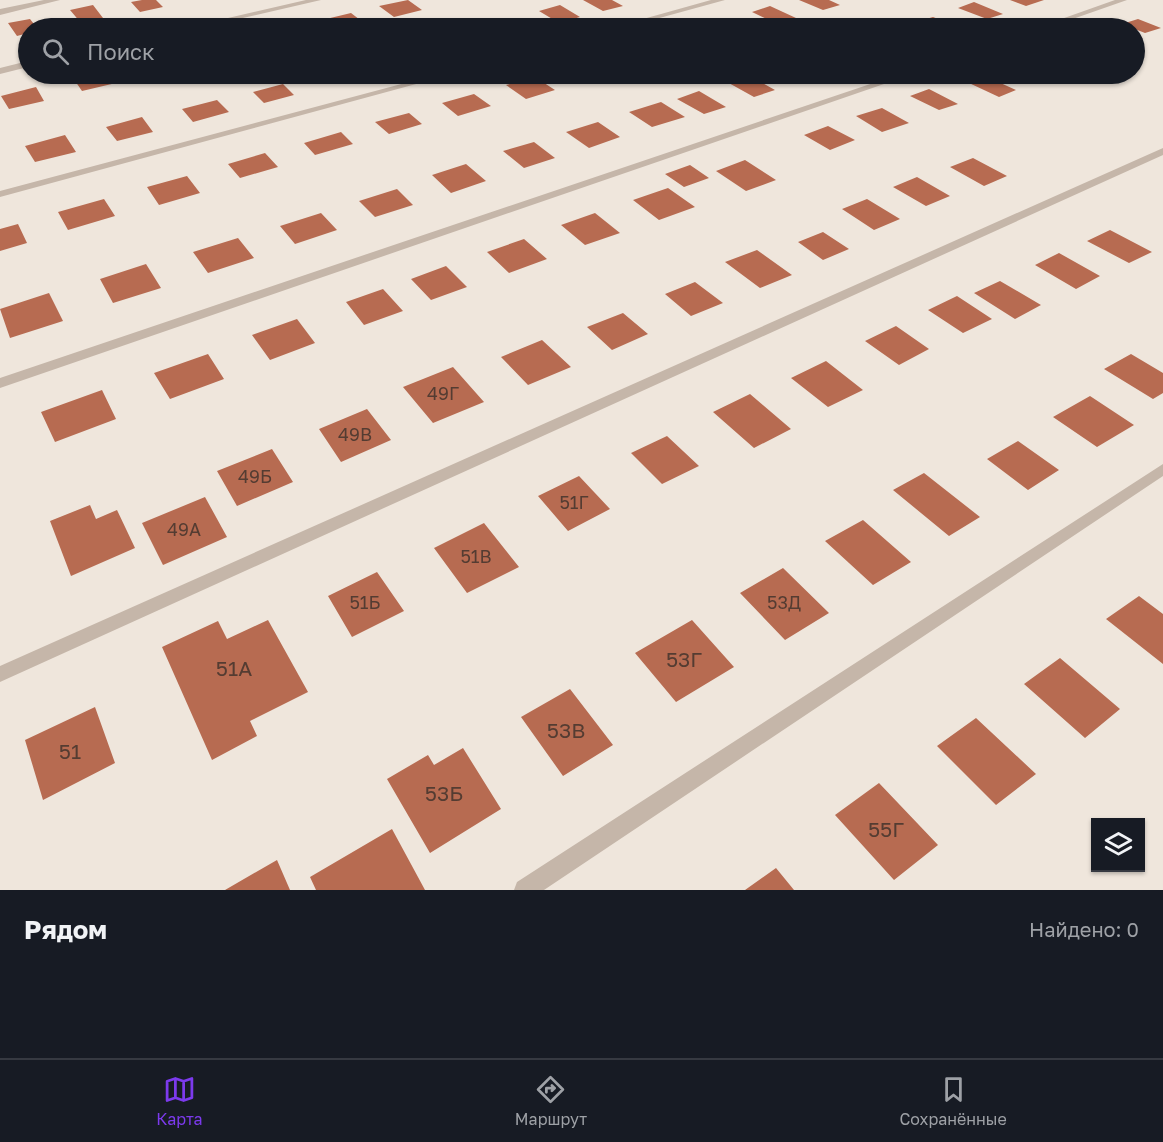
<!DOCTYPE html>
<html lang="ru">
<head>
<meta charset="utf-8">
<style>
	:root { --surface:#171b24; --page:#242831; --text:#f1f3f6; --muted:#9ea1a6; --line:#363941; --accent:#7c3aed }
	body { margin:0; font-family:"Golos Text",sans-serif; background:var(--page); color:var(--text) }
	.controls { position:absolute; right:18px; bottom:18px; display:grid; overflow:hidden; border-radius:0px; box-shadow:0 2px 4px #0004 }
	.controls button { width:54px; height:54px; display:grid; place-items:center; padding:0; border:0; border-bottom:2px solid var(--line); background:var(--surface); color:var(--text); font:30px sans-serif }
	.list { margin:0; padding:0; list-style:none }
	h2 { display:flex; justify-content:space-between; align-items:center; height:78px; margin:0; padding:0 24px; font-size:26px }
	h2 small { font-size:20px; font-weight:400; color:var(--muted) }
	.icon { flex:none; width:33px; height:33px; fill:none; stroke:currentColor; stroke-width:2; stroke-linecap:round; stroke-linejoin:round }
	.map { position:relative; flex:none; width:1163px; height:890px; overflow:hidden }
	.search { position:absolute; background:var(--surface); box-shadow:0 2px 4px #0004; left:18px; right:18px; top:18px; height:66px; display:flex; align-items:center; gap:15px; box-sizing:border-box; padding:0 21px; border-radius:33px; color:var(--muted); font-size:22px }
	.sheet { height:168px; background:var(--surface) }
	nav { display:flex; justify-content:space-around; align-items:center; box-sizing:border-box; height:84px; border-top:2px solid var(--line); background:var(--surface); font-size:16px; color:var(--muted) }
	nav a { display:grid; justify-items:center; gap:3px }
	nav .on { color:var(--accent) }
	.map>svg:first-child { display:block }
	.building { fill:#b76b51 }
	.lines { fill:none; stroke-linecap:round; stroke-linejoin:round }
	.street { fill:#c5b6a9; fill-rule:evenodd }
	.labels { text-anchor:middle; stroke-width:4.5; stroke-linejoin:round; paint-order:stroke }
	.number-label { font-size:18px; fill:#543c32 }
	.near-number-label { font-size:21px; fill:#543c32 }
</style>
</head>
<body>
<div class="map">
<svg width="1163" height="890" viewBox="0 0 1163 890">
	<rect width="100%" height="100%" fill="#efe6dc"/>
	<path class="building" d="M142,0H156L163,7L140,12L131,2Z
		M408,0L422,10L394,17L379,6Z
		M583,0H612L623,6L603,11Z
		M799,0H829L840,5L823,10Z
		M1010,0H1044L1026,6Z
		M974,2L1003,14L987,19L958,8Z
		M93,5L103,18L81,23L70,10Z
		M560,5L580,17L559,23L539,11Z
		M770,6L796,18L777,24L752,12Z
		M351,13L364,23L332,28L322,20Z
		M933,17L961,28H930L916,22Z
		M30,19L37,28H28V33L17,36L8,23Z
		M1138,19L1161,28L1145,33L1122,24Z
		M527,20L541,28L501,27Z
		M727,20L745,28H714L708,25Z
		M93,74H108L116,83L82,91L73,78Z
		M316,74H367L328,84Z
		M572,74H615L586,83Z
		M794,74H824L807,80Z
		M748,75L775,90L754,97L727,82Z
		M985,76L1016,90L999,97L969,83Z
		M535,77L555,90L526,99L506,85Z
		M283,84L294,95L264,103L253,92Z
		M36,87L44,101L9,109L1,96Z
		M929,89L958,104L939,110L910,96Z
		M699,91L726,107L704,114L677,99Z
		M474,94L491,106L458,116L442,103Z
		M217,100L229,112L193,122L182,109Z
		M661,102L685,117L652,127L629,112Z
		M882,108L909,123L882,132L856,116Z
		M409,113L422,124L389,134L375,122Z
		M142,117L153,132L117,141L106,127Z
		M598,122L620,137L589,148L566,132Z
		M828,126L855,140L830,150L804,135Z
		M341,132L353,144L315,155L304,143Z
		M65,135L76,152L35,162L25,146Z
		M534,142L555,158L524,168L503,151Z
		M265,153L278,167L240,178L228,164Z
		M973,158L1007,176L984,186L950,167Z
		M745,160L776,180L746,191L716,171Z
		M466,164L486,181L451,193L432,175Z
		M690,165L709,178L684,187L665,174Z
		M187,176L200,193L159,205L147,187Z
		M917,177L950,196L926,206L893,187Z
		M668,188L695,207L659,220L633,200Z
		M397,189L413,205L375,217L359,201Z
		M104,199L115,216L68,230L58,212Z
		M867,199L900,219L874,230L842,209Z
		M321,213L337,230L295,244L280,226Z
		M595,213L620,233L585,245L561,225Z
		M18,224L27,243L0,251V229Z
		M1110,230L1152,252L1129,263L1087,241Z
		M823,232L849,249L823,260L798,242Z
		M238,238L254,258L208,273L193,252Z
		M524,239L547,259L509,273L487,252Z
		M757,250L792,275L760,288L725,262Z
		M1059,253L1100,276L1076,289L1035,265Z
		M146,264L161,288L113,303L100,279Z
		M446,266L467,287L431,300L411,279Z
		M1000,281L1041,305L1015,319L974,293Z
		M695,282L723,303L691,316L665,294Z
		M383,289L403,311L364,325L346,302Z
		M49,293L63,321L10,338L0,309Z
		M957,296L992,319L963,333L928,310Z
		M623,313L648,334L612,350L587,327Z
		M297,319L315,343L270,360L252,335Z
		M896,326L929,349L899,365L865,341Z
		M542,340L571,367L528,385L501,357Z
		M208,354L224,379L170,399L154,373Z
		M1131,354L1163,373V393L1153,399L1104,369Z
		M826,361L863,390L828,407L791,378Z
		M453,367L484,402L433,423L403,387Z
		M102,390L116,419L55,442L41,412Z
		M750,394L791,429L754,448L713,412Z
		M1090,396L1134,425L1097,447L1053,417Z
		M367,409L391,440L341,462L319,429Z
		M667,436L699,466L662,484L631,453Z
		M1018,441L1059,470L1028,490L987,459Z
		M272,449L293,482L237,506L217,471Z
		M924,473L980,517L949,536L893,490Z
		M579,476L610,509L568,531L538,496Z
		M205,497L227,537L163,565L142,523Z
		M90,505L96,519L117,510L135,548L71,576L50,521Z
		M863,520L911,562L873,585L825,541Z
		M484,523L519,567L467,593L434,548Z
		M783,568L829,613L785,640L740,593Z
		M377,572L404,611L352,637L328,596Z
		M1139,596L1163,614V664L1106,619Z
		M268,620L308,692L250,721L257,736L212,760L162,647L218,621L227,639Z
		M692,620L734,667L676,702L635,653Z
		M1060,658L1120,709L1085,738L1024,684Z
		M570,689L613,745L563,776L521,717Z
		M95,707L115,763L43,800L25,740Z
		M976,718L1036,774L996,805L937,746Z
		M463,748L501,809L430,853L387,779L428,755L434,765Z
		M879,783L938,845L894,880L835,815Z
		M392,829L425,890H316L310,877Z
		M277,860L290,890H225Z
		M776,868L794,890H745Z"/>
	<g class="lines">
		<path class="street" d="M44,0H60L0,15V9Z
			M306,0H321L199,28H185Z
			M711,0H725L623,28H611Z
			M1115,0H1127L1047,28H1036Z
			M28,61V67L0,74V68Z
			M439,74H453L0,197V191Z
			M900,74H913L0,388V378Z
			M1163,148V155L0,682V666Z
			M1163,464V476L544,890H514L517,882Z"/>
	</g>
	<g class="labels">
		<g class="number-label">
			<text x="443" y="400">49Г</text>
			<text x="355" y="441">49В</text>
			<text x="255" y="483">49Б</text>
			<text x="574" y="509">51Г</text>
			<text x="184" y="536">49А</text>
			<text x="476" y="563">51В</text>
			<text x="365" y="609">51Б</text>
			<text x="784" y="609">53Д</text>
		</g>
		<g class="near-number-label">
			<text x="684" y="667">53Г</text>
			<text x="234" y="676">51А</text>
			<text x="566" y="738">53В</text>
			<text x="70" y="759">51</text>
			<text x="444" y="801">53Б</text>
			<text x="886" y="837">55Г</text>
		</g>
	</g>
</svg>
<div class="controls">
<button><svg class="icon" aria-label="layers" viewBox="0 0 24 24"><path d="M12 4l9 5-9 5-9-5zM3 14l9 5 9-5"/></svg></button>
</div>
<div class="search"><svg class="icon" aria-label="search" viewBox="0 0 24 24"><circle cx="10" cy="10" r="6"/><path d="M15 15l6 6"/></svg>Поиск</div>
</div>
<section class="sheet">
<h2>Рядом<small>Найдено: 0</small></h2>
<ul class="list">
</ul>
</section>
<nav>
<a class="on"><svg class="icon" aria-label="map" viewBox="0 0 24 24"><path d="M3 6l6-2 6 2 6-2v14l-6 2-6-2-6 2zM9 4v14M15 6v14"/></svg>Карта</a>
<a><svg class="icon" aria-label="directions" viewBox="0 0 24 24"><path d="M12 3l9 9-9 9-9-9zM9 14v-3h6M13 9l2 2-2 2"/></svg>Маршрут</a>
<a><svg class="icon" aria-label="saved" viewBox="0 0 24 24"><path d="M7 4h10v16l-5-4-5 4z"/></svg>Сохранённые</a>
</nav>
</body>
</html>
